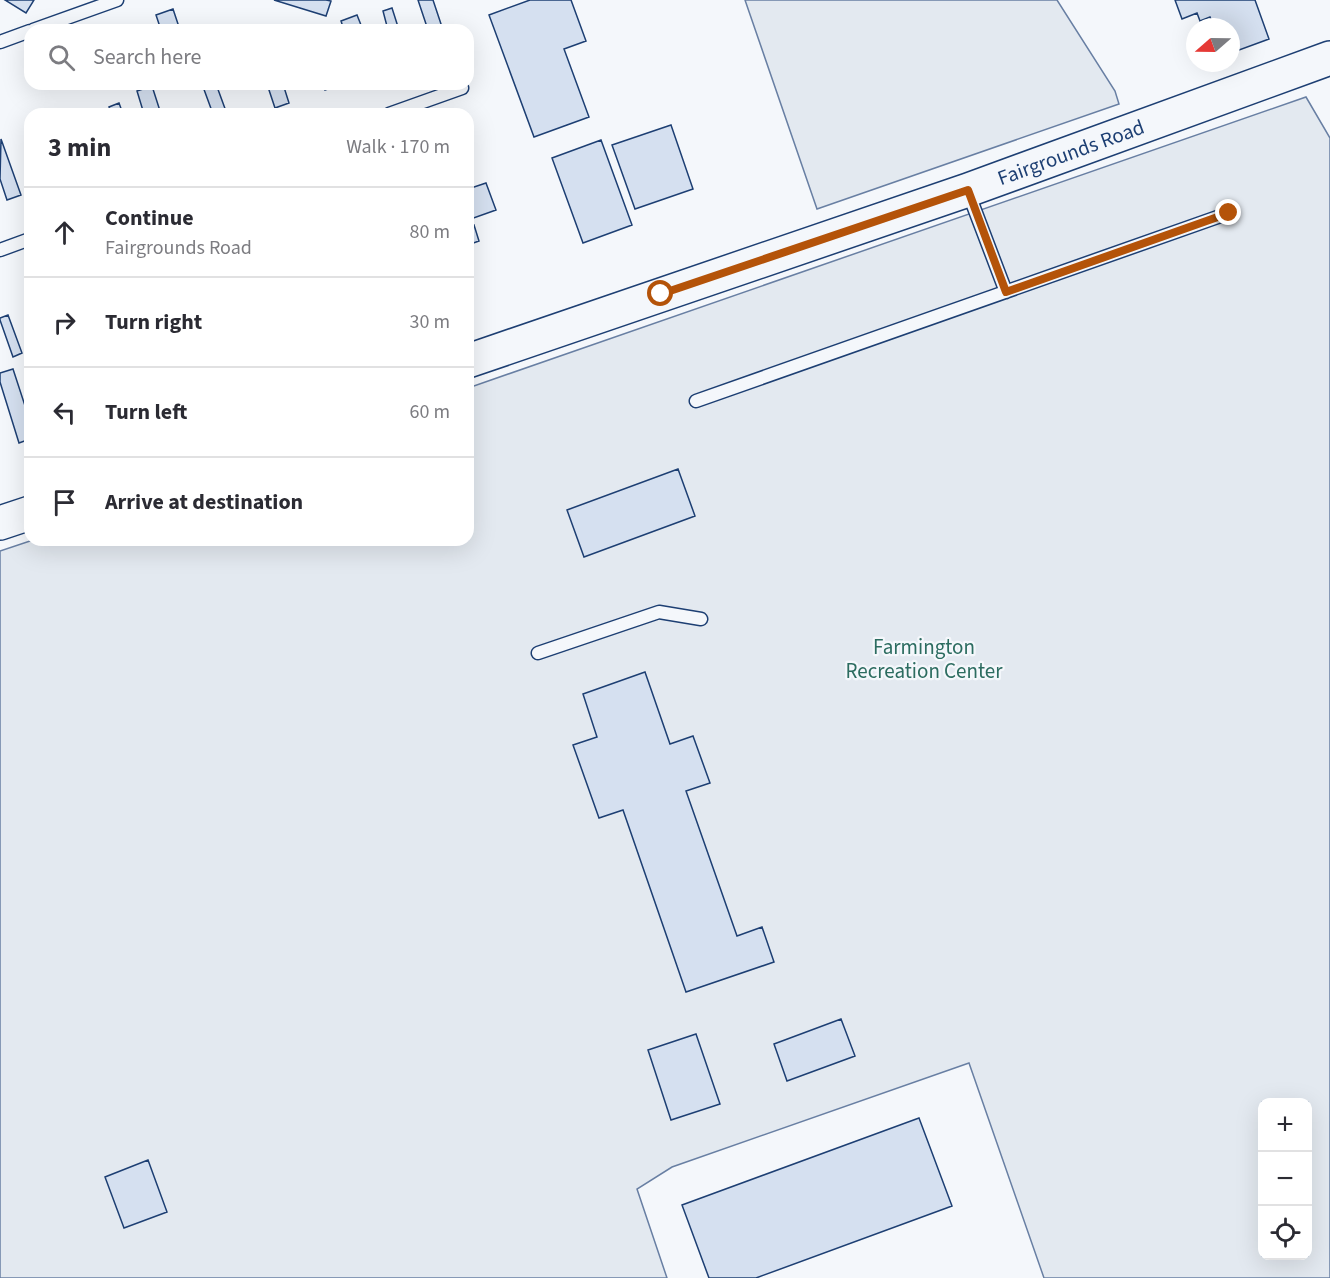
<!DOCTYPE html>
<html lang="en">
<head>
<meta charset="utf-8">
<style>
	:root { --surface:#fff; --page:#f2f2f3; --text:#2b2b33; --muted:#7c7c81; --line:#e1e1e2 }
	body { margin:0; font-family:"Source Sans 3",sans-serif; background:var(--page); color:var(--text) }
	.controls { position:absolute; right:18px; bottom:18px; display:grid; overflow:hidden; border-radius:12px; box-shadow:0 6px 24px #0002 }
	.controls button { width:54px; height:54px; display:grid; place-items:center; padding:0; border:0; border-bottom:2px solid var(--line); background:var(--surface); color:var(--text); font:30px sans-serif }
	.compass { position:absolute; left:1186px; top:18px; width:54px; height:54px; border-radius:50%; background:var(--surface); box-shadow:0 6px 24px #0002; rotate:250deg }
	.stop { position:absolute; width:18px; height:18px; margin:-14px; border:4px solid #b45309; border-radius:50%; background:#fff }
	.stop.end { background:#b45309; border-color:#fff; box-shadow:0 2px 6px #0008 }
	.list { margin:0; padding:0; list-style:none }
	h2 { display:flex; justify-content:space-between; align-items:center; height:78px; margin:0; padding:0 24px; font-size:26px }
	h2 small { font-size:20px; font-weight:400; color:var(--muted) }
	.list li { display:grid; grid-template-columns:39px 1fr auto; gap:18px; align-items:center; box-sizing:border-box; height:90px; padding:0 24px; border-top:2px solid var(--line) }
	.list b { display:block; font-size:22px; white-space:nowrap }
	.list p { margin:0; font-size:20px; white-space:nowrap; color:var(--muted) }
	.list em { font-size:20px; font-style:normal; color:var(--muted) }
	.icon { flex:none; width:33px; height:33px; fill:none; stroke:currentColor; stroke-width:2; stroke-linecap:round; stroke-linejoin:round }
	.map { position:relative; flex:none; width:1330px; height:1278px; overflow:hidden }
	.search { position:absolute; background:var(--surface); box-shadow:0 6px 24px #0002; left:24px; top:24px; width:450px; height:66px; display:flex; align-items:center; gap:15px; box-sizing:border-box; padding:0 21px; border-radius:18px; color:var(--muted); font-size:22px }
	.panel { position:absolute; background:var(--surface); box-shadow:0 6px 24px #0002; left:24px; top:108px; width:450px; height:438px; border-radius:18px }
	.map>svg:first-child { display:block }
	.green { fill:#e3e9f0; stroke:#687fa3; stroke-width:1.5; fill-rule:evenodd }
	.building { fill:#d5e0f0; stroke:#1d3f73; stroke-width:1.5 }
	.lines { fill:none; stroke-linecap:round; stroke-linejoin:round }
	.lane-casing { stroke:#1d3f73; stroke-width:15 }
	.secondary-casing { stroke:#1d3f73; stroke-width:36 }
	.lane { stroke:#f4f7fb; stroke-width:12 }
	.secondary { stroke:#f4f7fb; stroke-width:33 }
	.route { stroke:#b45309; stroke-width:8 }
	.labels { text-anchor:middle; stroke-width:4.5; stroke-linejoin:round; paint-order:stroke }
	.street-label { font-size:21px; fill:#1d3f73; stroke:#f4f7fb }
	.park-label { font-size:21px; fill:#2c6c60; stroke:#f4f7fb }
</style>
</head>
<body>
<div class="map">
<svg width="1330" height="1278" viewBox="0 0 1330 1278">
	<rect width="100%" height="100%" fill="#f4f7fb"/>
	<path class="green" d="M745,0H1057L1115,91L1119,104L817,209Z
		M1306,97L1330,138V1278H1044L969,1063L672,1167L637,1189L667,1278H0V551L33,540H468V388ZM1262,1102H1308V1256H1262Z"/>
	<path class="building" d="M5,0H34L26,13Z
		M274,0H326L331,1L326,16Z
		M418,0H433L443,30H428Z
		M530,0H571L586,41L564,49L589,117L534,137L489,15Z
		M1175,0H1255L1269,39L1231,53V27H1214L1210,17L1200,21L1197,13L1182,19Z
		M392,8L399,30H388L383,11Z
		M173,9L180,30H161L156,15Z
		M357,15L363,30H344L341,21Z
		M120,84H135L122,89Z
		M202,84H216L227,114H213Z
		M267,84H283L289,103L275,108Z
		M323,84H342L325,90Z
		M152,86L161,114H144L137,91Z
		M119,103L123,114H112L109,107Z
		M671,125L693,189L635,209L612,145Z
		M1,139L21,195L7,200L0,179Z
		M601,140L632,225L583,243L552,158Z
		M486,183L496,210L468,220V189Z
		M474,225L479,241L468,245V227Z
		M8,315L22,353L13,357L0,320V318Z
		M13,369L30,421V439L19,443L0,382V373Z
		M678,469L695,516L584,557L567,510Z
		M645,672L670,744L693,736L710,783L686,791L737,936L762,927L774,962L686,992L623,810L599,818L573,745L597,737L583,694Z
		M841,1019L855,1056L787,1081L774,1044Z
		M696,1034L720,1104L671,1120L648,1050Z
		M919,1118L952,1206L756,1278H709L682,1205Z
		M148,1160L167,1212L124,1228L105,1177Z"/>
	<g class="lines">
		<g class="lane-casing">
			<path id="lane" d="M33,30L117,0
				M0,42L30,31
				M389,114L462,88
				M968,192L1006,292
				M0,250L30,239
				M696,401L1229,213
				M538,653L659,612L701,619"/>
		</g>
		<g class="secondary-casing">
			<g id="secondary">
				<path id="s1" d="M468,361L968,190L1330,58"/>
				<path d="M0,523L30,513"/>
			</g>
		</g>
		<use href="#lane" class="lane"/>
		<use href="#secondary" class="secondary"/>
	</g>
	<g class="lines">
		<path class="route" d="M661,294L968,190L1006,292L1229,213"/>
	</g>
	<g class="labels">
		<g class="street-label">
			<text dy="7" stroke="none"><textPath href="#s1" startOffset="638">Fairgrounds Road</textPath></text>
		</g>
		<g class="park-label">
			<text x="924" y="654">Farmington<tspan x="924" dy="24">Recreation Center</tspan></text>
		</g>
	</g>
</svg>
<div class="controls">
<button>+</button>
<button>−</button>
<button><svg class="icon" aria-label="locate" viewBox="0 0 24 24"><circle cx="12" cy="12" r="6"/><path d="M12 2v4M12 18v4M2 12h4M18 12h4"/></svg></button>
</div>
<svg class="compass" viewBox="-18 -18 36 36"><path d="M0-13l5 13h-10z" fill="#e53935"/><path d="M0 13l5-13h-10z" fill="#7c7c81"/></svg>
<div class="stop" style="left:661px;top:294px"></div>
<div class="stop end" style="left:1229px;top:213px"></div>
<div class="search"><svg class="icon" aria-label="search" viewBox="0 0 24 24"><circle cx="10" cy="10" r="6"/><path d="M15 15l6 6"/></svg>Search here</div>
<section class="panel">
<h2>3 min<small>Walk · 170 m</small></h2>
<ul class="list">
<li><svg class="icon" aria-label="ahead" viewBox="0 0 24 24"><path d="M12 20V5M6 11l6-6 6 6"/></svg><div><b>Continue</b><p>Fairgrounds Road</p></div><em>80 m</em></li>
<li><svg class="icon" aria-label="right" viewBox="0 0 24 24"><path d="M7 20v-9h11M14 6l5 5-5 5"/></svg><div><b>Turn right</b></div><em>30 m</em></li>
<li><svg class="icon" aria-label="left" viewBox="0 0 24 24"><path d="M17 20v-9H6M10 6l-5 5 5 5"/></svg><div><b>Turn left</b></div><em>60 m</em></li>
<li><svg class="icon" aria-label="arrive" viewBox="0 0 24 24"><path d="M6 21V4h12l-3 4 3 4H6"/></svg><div><b>Arrive at destination</b></div></li>
</ul>
</section>
</div>
</body>
</html>
